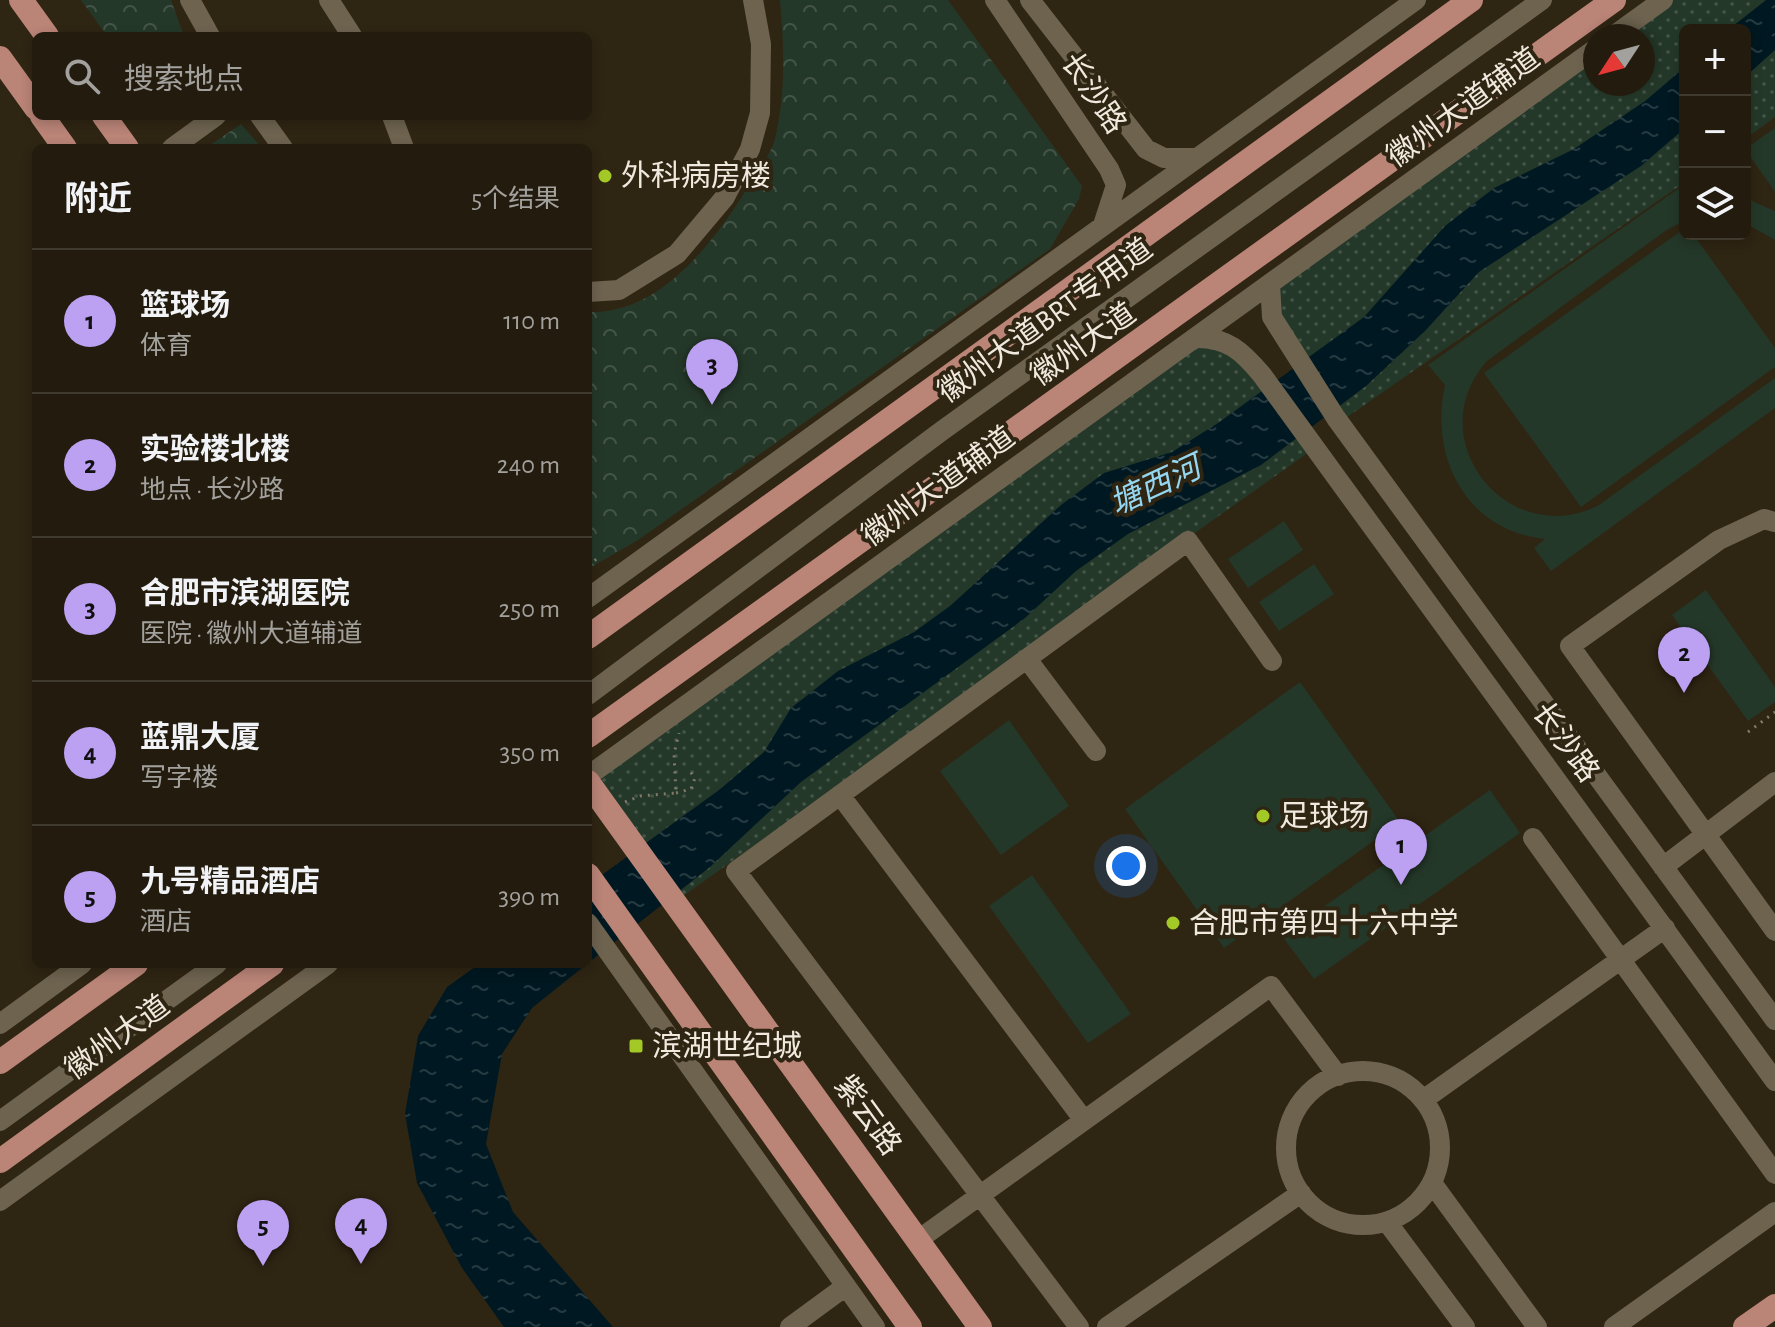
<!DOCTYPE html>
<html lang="zh">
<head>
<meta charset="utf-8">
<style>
	:root { --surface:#231c0e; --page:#2f291c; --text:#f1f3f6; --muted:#a3a19e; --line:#403a2e; --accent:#bca0f2 }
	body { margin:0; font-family:"Alegreya Sans","Noto Sans SC",sans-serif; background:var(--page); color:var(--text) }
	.controls { position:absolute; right:24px; top:24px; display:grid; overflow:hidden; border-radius:12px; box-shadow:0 4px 12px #0003 }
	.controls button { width:72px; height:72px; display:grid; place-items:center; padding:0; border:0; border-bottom:2px solid var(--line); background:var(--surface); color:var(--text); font:40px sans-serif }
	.compass { position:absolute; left:1583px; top:24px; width:72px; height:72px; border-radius:50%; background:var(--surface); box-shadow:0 4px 12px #0003; rotate:234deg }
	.you { position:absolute; left:1126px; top:866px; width:28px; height:28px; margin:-20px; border:6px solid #fff; border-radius:50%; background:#1a73e8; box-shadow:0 0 0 12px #1a73e833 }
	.badge { display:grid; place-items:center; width:52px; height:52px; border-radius:50%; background:var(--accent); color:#111; font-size:26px; font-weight:700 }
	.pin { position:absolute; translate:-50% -66px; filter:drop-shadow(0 2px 4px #0008) }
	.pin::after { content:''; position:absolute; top:42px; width:28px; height:24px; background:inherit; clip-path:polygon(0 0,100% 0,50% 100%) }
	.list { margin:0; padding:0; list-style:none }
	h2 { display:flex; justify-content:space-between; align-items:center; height:104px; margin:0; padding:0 32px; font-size:34px }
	h2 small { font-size:26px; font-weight:400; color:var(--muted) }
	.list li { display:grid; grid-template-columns:52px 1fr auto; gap:24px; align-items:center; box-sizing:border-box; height:144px; padding:0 32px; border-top:2px solid var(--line) }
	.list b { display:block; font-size:30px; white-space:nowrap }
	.list p { margin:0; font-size:26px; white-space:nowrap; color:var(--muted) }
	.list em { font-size:26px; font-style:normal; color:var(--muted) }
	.icon { flex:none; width:44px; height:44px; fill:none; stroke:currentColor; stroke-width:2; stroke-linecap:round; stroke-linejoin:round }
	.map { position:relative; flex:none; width:1775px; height:1327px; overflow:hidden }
	.search { position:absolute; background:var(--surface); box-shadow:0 4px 12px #0003; left:32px; top:32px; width:560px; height:88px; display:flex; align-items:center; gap:20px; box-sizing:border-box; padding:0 28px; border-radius:12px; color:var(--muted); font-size:30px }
	.panel { position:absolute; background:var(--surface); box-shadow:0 4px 12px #0003; left:32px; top:144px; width:560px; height:824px; border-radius:12px }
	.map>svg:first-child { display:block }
	.forest { fill:url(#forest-crowns) }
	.park { fill:url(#park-dots) }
	.pitch { fill:#243829 }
	.water { fill:url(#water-ripples) }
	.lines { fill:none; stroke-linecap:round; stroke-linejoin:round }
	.path { stroke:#82796a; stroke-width:3; stroke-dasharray:2 6; stroke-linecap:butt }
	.minor { stroke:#6e634f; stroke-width:20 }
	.major { stroke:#ba8477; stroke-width:24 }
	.poi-dot { fill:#a3c927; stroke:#2f2513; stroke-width:3 }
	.labels { text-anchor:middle; stroke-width:8; stroke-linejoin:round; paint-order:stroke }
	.street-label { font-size:30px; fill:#f0e9de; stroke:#2f2513 }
	.poi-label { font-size:30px; fill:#f0e9de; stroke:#2f2513; text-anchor:start }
	.water-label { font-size:32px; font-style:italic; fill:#95d6f1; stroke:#2f2513 }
</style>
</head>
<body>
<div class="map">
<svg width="1775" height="1327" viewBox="0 0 1775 1327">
	<defs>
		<pattern id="forest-crowns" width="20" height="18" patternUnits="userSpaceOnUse" patternTransform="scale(2)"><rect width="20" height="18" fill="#243829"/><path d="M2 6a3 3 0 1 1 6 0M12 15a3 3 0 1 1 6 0" fill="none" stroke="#445548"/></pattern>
		<pattern id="park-dots" width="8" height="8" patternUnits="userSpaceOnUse" patternTransform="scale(2)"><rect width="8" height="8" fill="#243829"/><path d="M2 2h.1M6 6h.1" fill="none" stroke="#445548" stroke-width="1.8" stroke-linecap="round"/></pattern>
		<pattern id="water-ripples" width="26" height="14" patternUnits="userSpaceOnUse" patternTransform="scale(2)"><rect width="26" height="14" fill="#001821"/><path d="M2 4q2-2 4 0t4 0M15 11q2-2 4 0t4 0" fill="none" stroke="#263a41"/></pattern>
	</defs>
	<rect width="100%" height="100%" fill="#2f2513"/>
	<path class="forest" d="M81,0H171L184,36H107Z
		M780,0H948L1082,186L1079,199L1050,249L638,540L588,569V312C662,315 717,238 751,182C759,169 771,154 775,139C786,92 784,48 780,0Z
		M241,124L262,148H206Z"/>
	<path class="park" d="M1663,0H1775V117L1745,139V30H1685V182L1340,422L1294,352L1270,284L1595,49V84H1643V36H1613Z
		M1218,337L1316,447L676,901L588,776L1195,338Z"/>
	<path class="pitch" d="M1775,128V192L1745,149Z
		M1685,184V221L1668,229L1487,361C1418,438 1508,552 1599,505L1775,378V408L1551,571L1534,548L1545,539C1466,531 1429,457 1445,385L1428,365Z
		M1745,198L1775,211V240L1745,223Z
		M1685,228V234H1693L1775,348V367L1581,507L1484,373Z
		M1284,521L1303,550L1248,588L1228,559Z
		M1314,564L1334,594L1279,631L1259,602Z
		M1706,590L1775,687V702L1748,721L1672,615Z
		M1300,682L1400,822L1224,948L1125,809Z
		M1009,720L1069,806L1001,855L940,771Z
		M1490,790L1520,833L1314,979L1282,936Z
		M1032,875L1131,1014L1088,1043L989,906Z"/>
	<path class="water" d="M1766,0H1775V50L1745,77V30H1728Z
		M1685,67V128L1641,166L1479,272L1425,331L1366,386L1261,465L1128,534L1076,571L1025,618L801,782L710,867L588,963V885L719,790L764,752L791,708L838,671L914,632L950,606L1061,505L1104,473L1172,452L1218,423L1364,317L1445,226L1494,188L1574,149L1645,101Z
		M479,964H587L532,1008L502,1054L486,1144L513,1212L613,1327H504L462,1268L417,1183L405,1114L418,1036L447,987Z"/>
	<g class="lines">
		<path class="path" d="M588,565L601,556
			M1748,732L1775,712
			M676,793L691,789L695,778L689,770
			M625,802L640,796L676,793L674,754L679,733"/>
		<path class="minor" d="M190,0L210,36
			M329,0L352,36
			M995,0L1109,169L1116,185L1103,225
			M1030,0L1146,149L1164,158H1197
			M1613,36L1663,0
			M260,116L283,148
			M392,116L404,148
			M172,148L216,116
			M1270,284L1272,317L1336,418L1775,1020
			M588,292L619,290L677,254L725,197L750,149L760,113L761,44L753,0
			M1195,338C1227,337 1242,351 1262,375L1775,1081
			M1775,522L1764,519L1719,540L1570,646L1775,931
			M588,598L1416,0
			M1027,659L1096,751
			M588,695L943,430L1542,0
			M588,776L1595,49
			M840,795L1083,1119
			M1533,838L1775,1174
			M1663,867L1775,782
			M588,923L875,1327
			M0,1024L82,964
			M1286 1148a77 77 0 1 1 154 0a77 77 0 1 1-154 0Z
			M1423,1100L1665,928
			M0,1121L217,964
			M1432,1183L1537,1327
			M0,1201L328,964
			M1387,1222L1465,1327
			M918,1240L1271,986L1338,1076
			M790,1327L846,1286
			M1079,1327L736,871L1188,541L1272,661
			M1107,1327L1301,1193
			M1614,1327L1775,1212"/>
		<path class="major" d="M21,0L47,36
			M0,58L36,108
			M42,116L65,148
			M104,116L127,148
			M588,637L1471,0
			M588,736L1614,0
			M588,782L980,1327
			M588,875L910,1327
			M0,1062L136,964
			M0,1161L272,964
			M1745,1327L1775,1306"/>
	</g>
	<g class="poi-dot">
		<circle cx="605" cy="176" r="8"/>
		<circle cx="1263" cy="816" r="8"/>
		<circle cx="1173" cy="923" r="8"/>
		<rect x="628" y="1038" width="16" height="16" rx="4"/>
	</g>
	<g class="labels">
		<g class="street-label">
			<text transform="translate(1094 93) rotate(56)" y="10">长沙路</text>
			<text transform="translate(1463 107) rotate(-36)" y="10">徽州大道辅道</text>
			<text transform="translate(1045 320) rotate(-36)" y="10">徽州大道BRT专用道</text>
			<text transform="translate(1083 344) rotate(-35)" y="10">徽州大道</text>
			<text transform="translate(938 486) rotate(-36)" y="10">徽州大道辅道</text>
			<text transform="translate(1566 742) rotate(54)" y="10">长沙路</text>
			<text transform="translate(117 1037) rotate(-36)" y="10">徽州大道</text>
			<text transform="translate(868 1115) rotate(54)" y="10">紫云路</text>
		</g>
		<g class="poi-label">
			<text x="621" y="186">外科病房楼</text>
			<text x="1279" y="826">足球场</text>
			<text x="1189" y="933">合肥市第四十六中学</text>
			<text x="652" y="1056">滨湖世纪城</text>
		</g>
		<g class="water-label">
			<text transform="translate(1155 485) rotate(-25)" y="11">塘西河</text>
		</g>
	</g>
</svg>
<div class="controls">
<button>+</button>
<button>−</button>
<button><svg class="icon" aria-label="layers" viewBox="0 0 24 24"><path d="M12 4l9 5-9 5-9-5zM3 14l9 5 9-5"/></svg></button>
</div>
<svg class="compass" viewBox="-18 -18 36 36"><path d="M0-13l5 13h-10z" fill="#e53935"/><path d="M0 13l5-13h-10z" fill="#a3a19e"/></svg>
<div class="you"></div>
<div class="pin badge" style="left:1401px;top:885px">1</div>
<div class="pin badge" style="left:1684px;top:693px">2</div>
<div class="pin badge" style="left:712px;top:405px">3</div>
<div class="pin badge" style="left:361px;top:1264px">4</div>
<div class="pin badge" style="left:263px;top:1266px">5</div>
<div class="search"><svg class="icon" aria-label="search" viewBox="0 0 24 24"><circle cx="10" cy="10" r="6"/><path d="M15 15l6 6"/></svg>搜索地点</div>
<section class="panel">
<h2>附近<small>5个结果</small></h2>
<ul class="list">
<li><span class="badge">1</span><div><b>篮球场</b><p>体育</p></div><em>110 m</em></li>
<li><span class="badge">2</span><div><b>实验楼北楼</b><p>地点 · 长沙路</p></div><em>240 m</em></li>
<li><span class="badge">3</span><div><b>合肥市滨湖医院</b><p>医院 · 徽州大道辅道</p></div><em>250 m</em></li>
<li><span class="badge">4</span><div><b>蓝鼎大厦</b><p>写字楼</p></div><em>350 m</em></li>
<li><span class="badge">5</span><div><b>九号精品酒店</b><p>酒店</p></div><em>390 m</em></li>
</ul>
</section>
</div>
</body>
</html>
